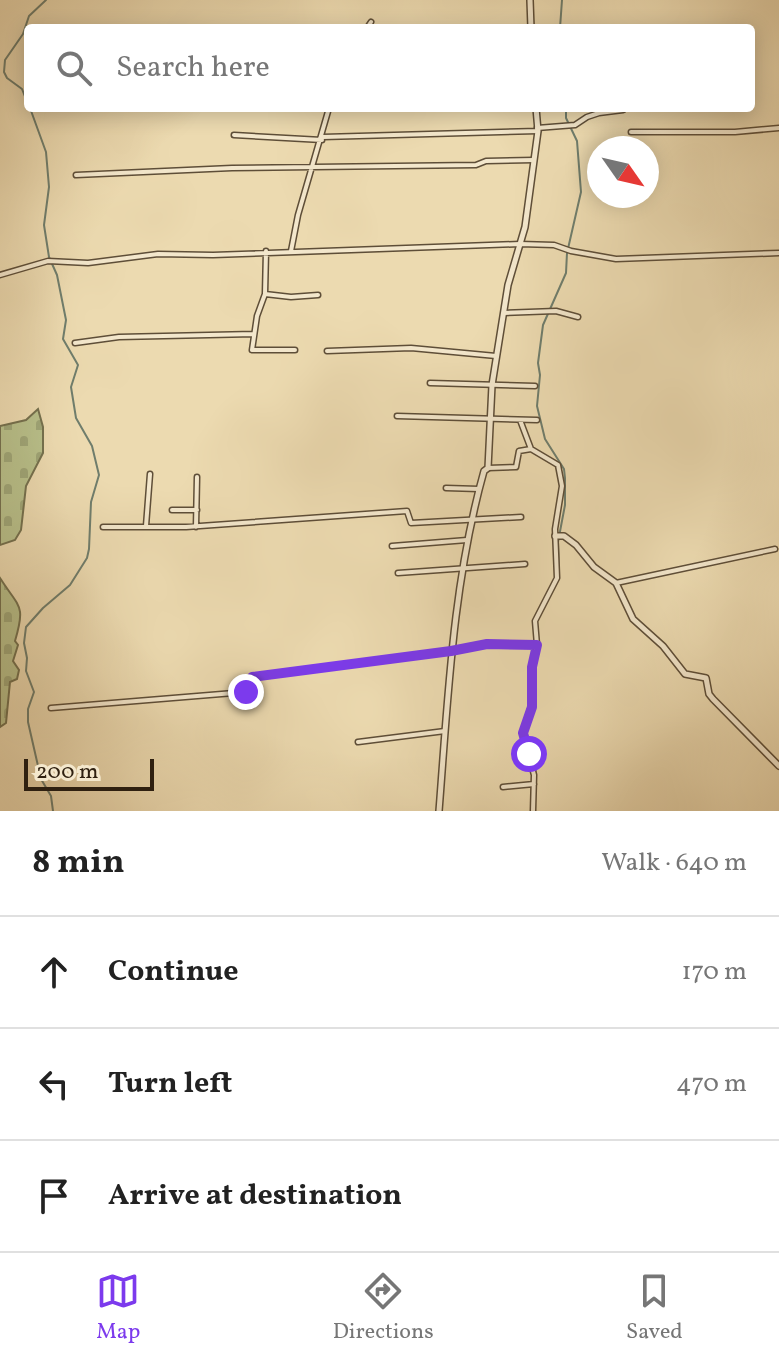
<!DOCTYPE html>
<html lang="en">
<head>
<meta charset="utf-8">
<style>
	:root { --surface:#fff; --page:#f6f6f6; --text:#222; --muted:#767676; --line:#e0e0e0; --accent:#7c3aed }
	body { margin:0; font-family:Vollkorn,serif; background:var(--page); color:var(--text) }
	.compass { position:absolute; left:587px; top:136px; width:72px; height:72px; border-radius:50%; background:var(--surface); box-shadow:0 4px 20px #0003; rotate:124deg }
	.scale { position:absolute; left:24px; bottom:20px; width:130px; box-sizing:border-box; padding-left:8px; border:4px solid #2f2010; border-top:0; font-size:22px; line-height:28px; white-space:nowrap; color:#2f2010; -webkit-text-stroke:6px #f3e7cc; paint-order:stroke }
	.stop { position:absolute; width:24px; height:24px; margin:-18px; border:6px solid #7c3aed; border-radius:50%; background:#fff }
	.stop.end { background:#7c3aed; border-color:#fff; box-shadow:0 2px 8px #0008 }
	.list { margin:0; padding:0; list-style:none }
	h2 { display:flex; justify-content:space-between; align-items:center; height:104px; margin:0; padding:0 32px; font-size:34px }
	h2 small { font-size:26px; font-weight:400; color:var(--muted) }
	.list li { display:grid; grid-template-columns:52px 1fr auto; gap:24px; align-items:center; box-sizing:border-box; height:112px; padding:0 32px; border-top:2px solid var(--line) }
	.list b { display:block; font-size:30px; white-space:nowrap }
	.list em { font-size:26px; font-style:normal; color:var(--muted) }
	.icon { flex:none; width:44px; height:44px; fill:none; stroke:currentColor; stroke-width:2; stroke-linecap:round; stroke-linejoin:round }
	.map { position:relative; flex:none; width:779px; height:811px; overflow:hidden }
	.search { position:absolute; background:var(--surface); box-shadow:0 4px 20px #0003; left:24px; right:24px; top:24px; height:88px; display:flex; align-items:center; gap:20px; box-sizing:border-box; padding:0 28px; border-radius:8px; color:var(--muted); font-size:30px }
	.sheet { height:440px; background:var(--surface) }
	nav { display:flex; justify-content:space-around; align-items:center; box-sizing:border-box; height:112px; border-top:2px solid var(--line); background:var(--surface); font-size:22px; color:var(--muted) }
	nav a { display:grid; justify-items:center; gap:4px }
	nav .on { color:var(--accent) }
	.map>svg:first-child { display:block }
	.cemetery { fill:url(#cemetery-stones); stroke:#74704e; stroke-width:2 }
	.lines { fill:none; stroke-linecap:round; stroke-linejoin:round }
	.stream { stroke:#6f7d6c; stroke-width:2 }
	.minor-casing { stroke:#5e4e38; stroke-width:7 }
	.tertiary-casing { stroke:#5e4e38; stroke-width:8 }
	.minor { stroke:#f3e7cc; stroke-width:4 }
	.tertiary { stroke:#f3e7cc; stroke-width:5 }
	.route { stroke:#7c3aed; stroke-width:10 }
</style>
</head>
<body>
<div class="map">
<svg width="779" height="811" viewBox="0 0 779 811">
	<defs>
		<pattern id="cemetery-stones" width="16" height="16" patternUnits="userSpaceOnUse" patternTransform="scale(2)"><rect width="16" height="16" fill="#b8c08b"/><path d="M2 7V4a2 2 0 0 1 4 0v3zM10 15v-3a2 2 0 0 1 4 0v3z" fill="#9ea577"/></pattern>
	</defs>
	<rect width="100%" height="100%" fill="#ecdab0"/>
	<filter id="stains"><feTurbulence type="fractalNoise" baseFrequency=".0025" numOctaves="4"/><feColorMatrix values="0 0 0 0 .2 0 0 0 0 .09 0 0 0 0 .02 0 0 0 .5 -.17"/></filter>
	<radialGradient id="worn" r=".72"><stop offset=".6" stop-color="#630" stop-opacity="0"/><stop offset="1" stop-color="#630" stop-opacity=".3"/></radialGradient>
	<path class="cemetery" d="M38,409L43,427V453L26,486L21,530L15,540L0,545V426L26,420Z
		M0,578C19,608 26,604 15,641L18,645L13,661L19,670L17,679L10,682L6,723L0,727Z"/>
	<g class="lines">
		<path class="stream" d="M560,28L562,0
			M28,104L22,89L7,78L4,72L5,60L23,34L29,16L46,0
			M30,108L46,152L49,187L44,225L49,257L57,275L66,320L63,339L78,365L71,387L76,418L92,446L99,475L91,502L89,549L87,558L70,585L43,608L26,627L24,643L27,658L26,671L34,692L28,709V722L41,779L51,796L53,811
			M559,576L558,542L565,505V478L564,469L545,439L537,406L540,375L538,363L543,325L566,273L567,253L581,192L577,141L566,118V108
			M528,724L534,704
			M529,750L535,764L536,786"/>
		<g class="minor-casing">
			<path id="minor" d="M367,28L371,22
				M537,128L575,125L587,117L599,113L623,110
				M631,132H735L779,128
				M234,135L322,140
				M323,137L538,131
				M76,175L232,168L476,165L486,161L534,160
				M266,251L265,294L257,316L252,350H295
				M291,251L298,215L329,108
				M0,275L48,261L88,263L158,254L213,255L520,244L554,245L571,251L616,259L779,253
				M265,294L291,297L318,295
				M504,313L556,311L578,317
				M75,343L119,337L254,334
				M327,351L411,348L496,356
				M430,383L535,386
				M397,416L537,420
				M520,420L531,449L558,465L562,486L555,529L557,578L535,621L537,645L532,667L533,700L523,733L534,775L533,811
				M488,468L516,467L519,451L531,449
				M446,488L479,489
				M172,510H197
				M146,526L150,474
				M103,527H186L407,511L411,523L521,517
				M196,527L197,477
				M392,546L467,540
				M398,573L525,564
				M616,583L775,549
				M51,708L246,692L252,677L451,651
				M358,742L445,731
				M503,787L534,784"/>
		</g>
		<g class="tertiary-casing">
			<path id="tertiary" d="M530,0L531,28
				M555,536H564L576,545L594,567L616,583L633,619L663,646L685,674L706,678L709,694L713,699L779,766
				M451,651L487,644L537,645
				M439,811C448,697 453,582 484,471L488,468L492,385L508,285L525,227L538,131L536,108"/>
		</g>
		<use href="#minor" class="minor"/>
		<use href="#tertiary" class="tertiary"/>
	</g>
	<g class="lines">
		<path class="route" d="M246,692L252,677L451,651L487,644L537,645L532,667V707L523,733L529,754"/>
	</g>
	<rect width="100%" height="100%" filter="url(#stains)"/>
	<rect width="100%" height="100%" fill="url(#worn)"/>
</svg>
<svg class="compass" viewBox="-18 -18 36 36"><path d="M0-13l5 13h-10z" fill="#e53935"/><path d="M0 13l5-13h-10z" fill="#767676"/></svg>
<div class="scale">200 m</div>
<div class="stop" style="left:529px;top:754px"></div>
<div class="stop end" style="left:246px;top:692px"></div>
<div class="search"><svg class="icon" aria-label="search" viewBox="0 0 24 24"><circle cx="10" cy="10" r="6"/><path d="M15 15l6 6"/></svg>Search here</div>
</div>
<section class="sheet">
<h2>8 min<small>Walk · 640 m</small></h2>
<ul class="list">
<li><svg class="icon" aria-label="ahead" viewBox="0 0 24 24"><path d="M12 20V5M6 11l6-6 6 6"/></svg><div><b>Continue</b></div><em>170 m</em></li>
<li><svg class="icon" aria-label="left" viewBox="0 0 24 24"><path d="M17 20v-9H6M10 6l-5 5 5 5"/></svg><div><b>Turn left</b></div><em>470 m</em></li>
<li><svg class="icon" aria-label="arrive" viewBox="0 0 24 24"><path d="M6 21V4h12l-3 4 3 4H6"/></svg><div><b>Arrive at destination</b></div></li>
</ul>
</section>
<nav>
<a class="on"><svg class="icon" aria-label="map" viewBox="0 0 24 24"><path d="M3 6l6-2 6 2 6-2v14l-6 2-6-2-6 2zM9 4v14M15 6v14"/></svg>Map</a>
<a><svg class="icon" aria-label="directions" viewBox="0 0 24 24"><path d="M12 3l9 9-9 9-9-9zM9 14v-3h6M13 9l2 2-2 2"/></svg>Directions</a>
<a><svg class="icon" aria-label="saved" viewBox="0 0 24 24"><path d="M7 4h10v16l-5-4-5 4z"/></svg>Saved</a>
</nav>
</body>
</html>
